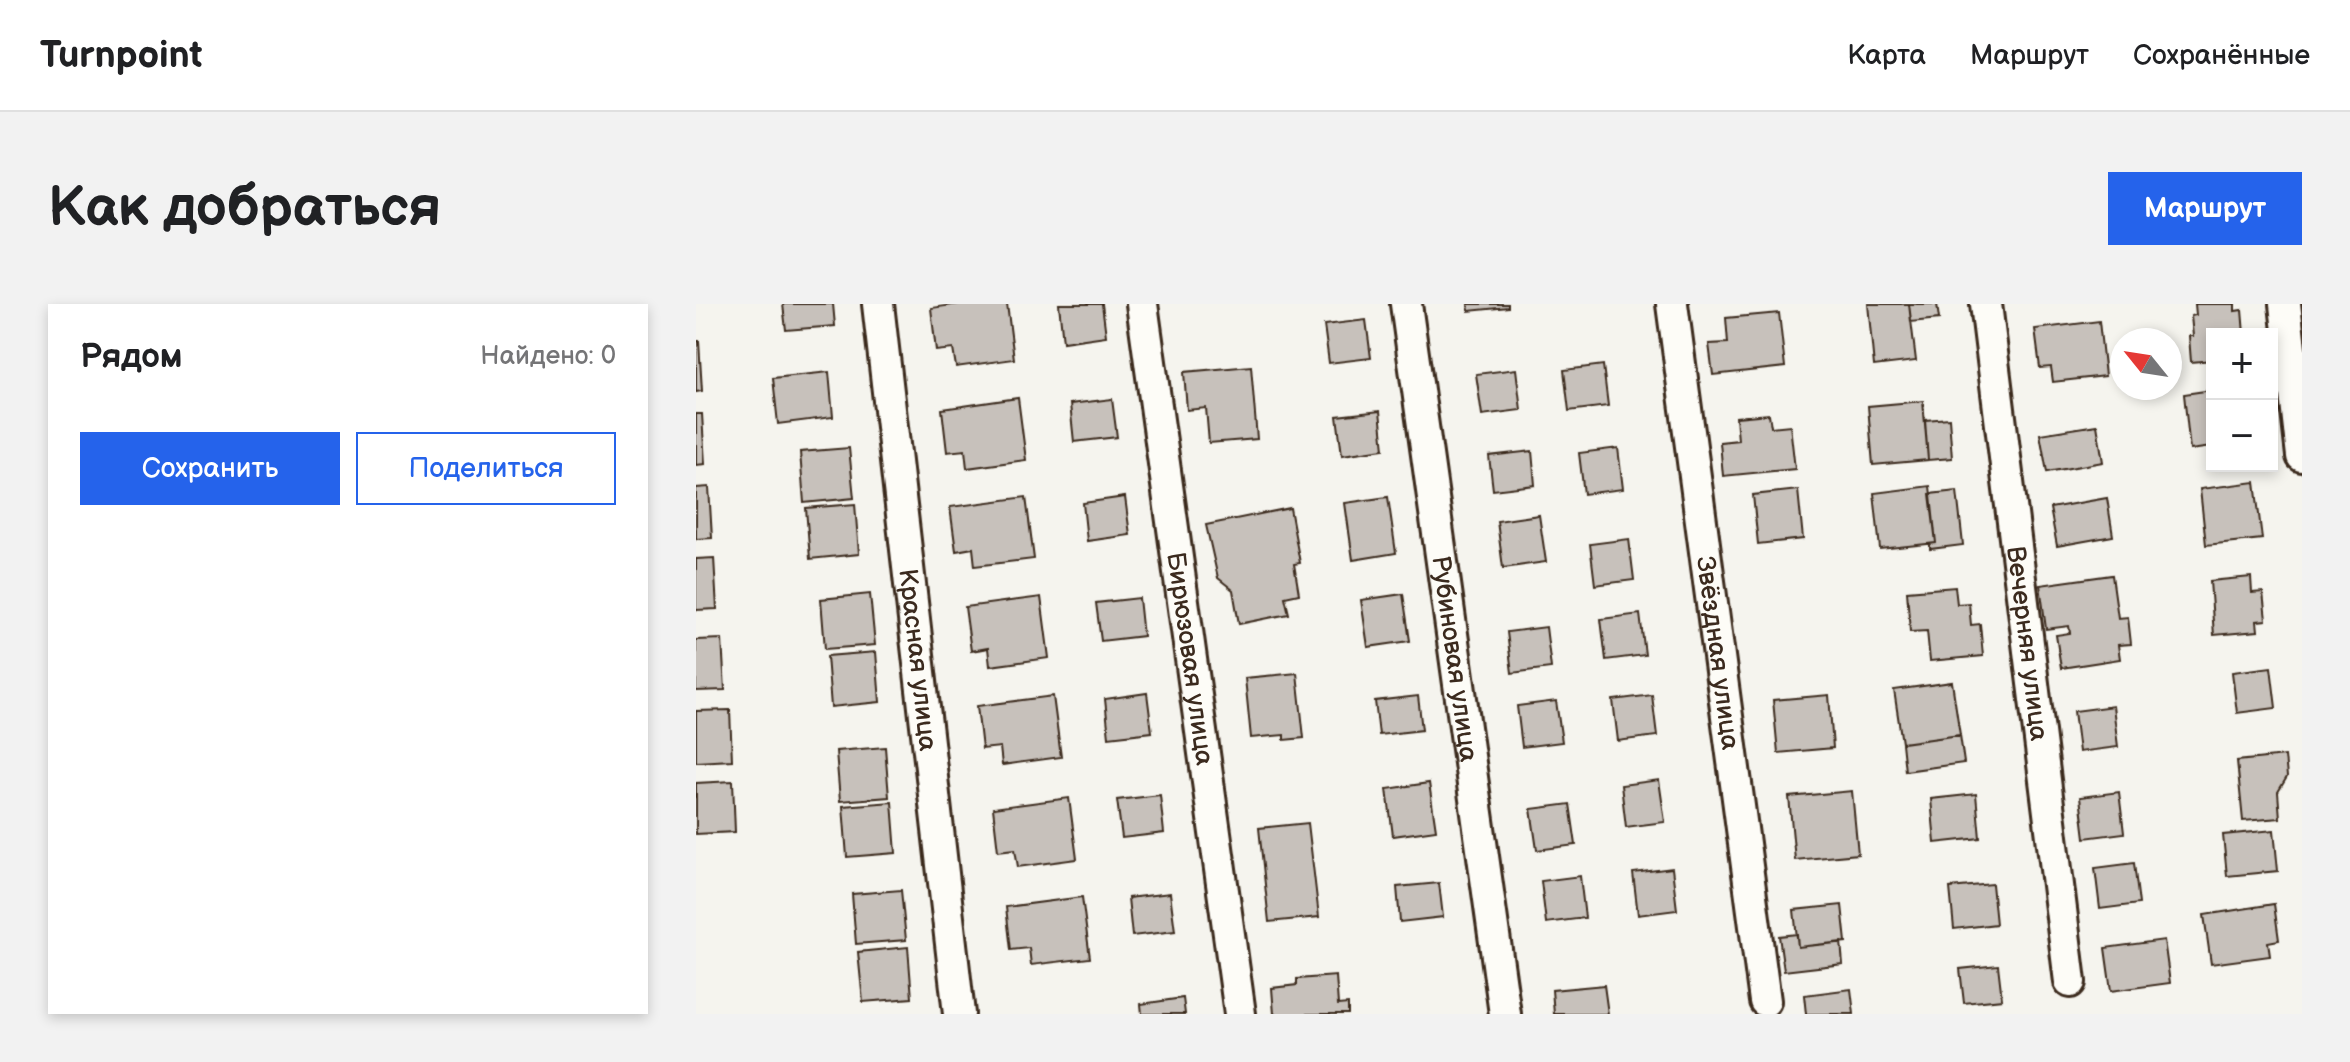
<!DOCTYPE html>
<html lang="ru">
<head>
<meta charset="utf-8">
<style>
	:root { --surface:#fff; --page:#f2f2f2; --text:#202124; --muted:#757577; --line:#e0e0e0; --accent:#2563eb }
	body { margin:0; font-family:"Balsamiq Sans",sans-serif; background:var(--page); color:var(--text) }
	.controls { position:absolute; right:24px; top:24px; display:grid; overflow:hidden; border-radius:0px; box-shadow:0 4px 12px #0003 }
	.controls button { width:72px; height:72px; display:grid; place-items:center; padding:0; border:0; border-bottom:2px solid var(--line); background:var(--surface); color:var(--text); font:40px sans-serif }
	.compass { position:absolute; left:1414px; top:24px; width:72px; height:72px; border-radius:50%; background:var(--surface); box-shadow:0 4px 12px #0003; rotate:300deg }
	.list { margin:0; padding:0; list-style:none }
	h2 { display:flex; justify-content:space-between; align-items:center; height:104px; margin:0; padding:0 32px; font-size:34px }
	h2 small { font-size:26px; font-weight:400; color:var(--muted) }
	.actions { display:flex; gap:16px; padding:24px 32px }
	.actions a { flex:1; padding:18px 0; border:2px solid var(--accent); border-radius:0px; text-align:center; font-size:28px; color:var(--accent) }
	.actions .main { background:var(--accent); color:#fff }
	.map { position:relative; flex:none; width:1606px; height:710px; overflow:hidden; border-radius:0px }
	header { display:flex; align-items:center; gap:48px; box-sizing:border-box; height:112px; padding:0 40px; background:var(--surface); border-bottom:2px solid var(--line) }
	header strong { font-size:38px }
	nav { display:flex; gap:44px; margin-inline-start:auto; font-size:28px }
	.intro { display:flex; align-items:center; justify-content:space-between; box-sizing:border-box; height:192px; padding:0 48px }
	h1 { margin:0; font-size:56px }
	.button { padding:20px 36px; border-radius:0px; background:var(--accent); color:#fff; font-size:28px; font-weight:700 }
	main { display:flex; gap:48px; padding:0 48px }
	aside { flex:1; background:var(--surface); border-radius:0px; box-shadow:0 4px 12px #0003 }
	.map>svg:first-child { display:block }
	.building { fill:#c7c1bb; stroke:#3b2a1e; stroke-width:2 }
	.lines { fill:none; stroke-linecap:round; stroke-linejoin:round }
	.minor-casing { stroke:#3b2a1e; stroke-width:36 }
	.minor { stroke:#fdfcf7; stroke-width:30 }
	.labels { text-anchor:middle; stroke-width:6; stroke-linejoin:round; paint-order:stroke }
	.street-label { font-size:26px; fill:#3b2a1e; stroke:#fdfcf7 }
</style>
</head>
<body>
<header>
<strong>Turnpoint</strong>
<nav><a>Карта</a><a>Маршрут</a><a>Сохранённые</a></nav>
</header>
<div class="intro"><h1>Как добраться</h1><a class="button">Маршрут</a></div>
<main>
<aside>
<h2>Рядом<small>Найдено: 0</small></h2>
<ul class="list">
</ul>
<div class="actions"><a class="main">Сохранить</a><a>Поделиться</a></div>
</aside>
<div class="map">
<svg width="1606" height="710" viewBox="0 0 1606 710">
	<rect width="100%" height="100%" fill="#f5f4ee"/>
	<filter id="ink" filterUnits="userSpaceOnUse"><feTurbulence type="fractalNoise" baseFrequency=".0125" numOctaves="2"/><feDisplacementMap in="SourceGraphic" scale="16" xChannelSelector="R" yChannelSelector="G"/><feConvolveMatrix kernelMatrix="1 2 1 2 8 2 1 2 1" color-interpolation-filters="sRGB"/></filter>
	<g filter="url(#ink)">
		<path class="building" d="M87,0H137L139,22L90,26Z
			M263,0H311L318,55L260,63L257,45L240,47L235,4Z
			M363,0H406L410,32L367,38Z
			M772,0H812V3L773,7Z
			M1172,0H1213L1220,57L1178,62Z
			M1213,0H1241L1243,15L1215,18Z
			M1499,0H1539V7L1546,6L1548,30H1516V56L1495,58L1493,32H1497L1495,12L1500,11Z
			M1083,9L1089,63L1017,71L1013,40L1032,39L1030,14Z
			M670,16L675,54L633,59L628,21Z
			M1403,17L1409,72L1357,78L1355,63L1344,64L1339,25Z
			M0,37H3L6,87L0,88Z
			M907,61L912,102L873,107L868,66Z
			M555,62L561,135L513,139L510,104L491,106L488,68Z
			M820,65L825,106L786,111L780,70Z
			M133,68L137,113L82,120L77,74Z
			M1516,86V143L1494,146L1488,90Z
			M322,94L330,156L271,164L269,146L251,148L246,105Z
			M416,95L421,133L378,138L374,100Z
			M1227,97L1232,156L1177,161L1172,102Z
			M684,107L688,145L646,151L641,112Z
			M0,110H6L9,160L0,161Z
			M1073,110L1075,123L1094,121L1099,165L1027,172L1024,138L1042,136L1040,113Z
			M1253,114L1256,154L1232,156L1229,116Z
			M1401,121L1407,158L1351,168L1344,130Z
			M153,144L158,194L108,199L104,148Z
			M922,144L927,185L888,190L883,149Z
			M836,147L839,181L797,186L793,152Z
			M1559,178L1566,235L1510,241L1504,185Z
			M1234,182L1240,239L1184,245L1178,189Z
			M13,183L16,234L0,235V184Z
			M1102,186L1107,235L1062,240L1057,191Z
			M1261,187L1267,241L1234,245V240L1240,239L1234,190Z
			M330,193L338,255L279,262L277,244L260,247L254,203Z
			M429,193L434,231L391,237L387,199Z
			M692,193L700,249L657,256L649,199Z
			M1411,194L1417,232L1361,242L1354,204Z
			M159,200L163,250L114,255L110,204Z
			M594,204L604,259L598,260L603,290L589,293L593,310L543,320L537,286L522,274L510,221Z
			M843,211L850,258L807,264L801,217Z
			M933,235L938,276L899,281L894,240Z
			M18,254L21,305L0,306V255Z
			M1416,271L1422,314L1432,313L1435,340L1422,341L1424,355L1365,364L1360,331L1374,329L1373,322L1350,325L1344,281Z
			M1555,273L1556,289L1567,288L1570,316L1561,317L1562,327L1518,331L1514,277Z
			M1259,283L1261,300L1273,299L1275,321L1284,320L1287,352L1234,357L1231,327L1214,328L1211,287Z
			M174,290L179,341L129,345L125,295Z
			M707,290L714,337L672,343L665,296Z
			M345,293L353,354L294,362L292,344L275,347L269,303Z
			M443,294L447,332L405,337L400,299Z
			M944,310L949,351L910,356L905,315Z
			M850,323L855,364L816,369L811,328Z
			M26,335L29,386L0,387V336Z
			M180,348L184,398L135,403L131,352Z
			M1575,363L1580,404L1541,409L1536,368Z
			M601,369L608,434L588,436V431L555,434L549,374Z
			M1256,378L1264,431L1206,439L1198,386Z
			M451,389L456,428L413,433L409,395Z
			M956,391L961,432L922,437L917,396Z
			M1133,391L1137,444L1082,449L1077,396Z
			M357,392L365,453L306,461L304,443L286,445L281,402Z
			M722,392L726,426L683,431L679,397Z
			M860,397L866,438L826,443L821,402Z
			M1417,402L1422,443L1383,448L1378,407Z
			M34,406L36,456L0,458V407Z
			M1264,431L1268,459L1209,467L1206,439Z
			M189,443L193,493L144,497L140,447Z
			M1589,452L1591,473L1582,488L1584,514L1547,517L1541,457Z
			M963,476L969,518L930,523L925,481Z
			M37,477L39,528L0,530V479Z
			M733,479L740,526L697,532L691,485Z
			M1156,487L1162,550L1099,556L1093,493Z
			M1423,488L1428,529L1389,534L1384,493Z
			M1280,490L1284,534L1239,539L1235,495Z
			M464,491L468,529L426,534L421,496Z
			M373,494L381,555L322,563L319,545L302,547L297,504Z
			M196,498L200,549L151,553L147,502Z
			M874,500L880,541L841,546L835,505Z
			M612,519L623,613L573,618L563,524Z
			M1578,526L1582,567L1531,572L1527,531Z
			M1438,559L1443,600L1404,605L1399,564Z
			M976,564L981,606L942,611L937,569Z
			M884,572L889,614L850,619L845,577Z
			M743,579L747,613L704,618L701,583Z
			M1296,580L1300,620L1258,625L1254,584Z
			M205,586L210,636L160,640L156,590Z
			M474,589L479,627L436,632L432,594Z
			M386,593L394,654L335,661L333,644L315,646L310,603Z
			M1578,600L1583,636L1572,638L1574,652L1515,660L1508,611Z
			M1146,601L1150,638L1102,643L1098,606Z
			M1101,630L1102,643L1145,638L1147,660L1088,667L1083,632Z
			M1468,636L1474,679L1415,687L1409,644Z
			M212,643L216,694L167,698L162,648Z
			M1302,661L1306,695L1268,699L1264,665Z
			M640,672L642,701L652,700V710H578L576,684L601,681V675Z
			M908,681L912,710H858L856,686Z
			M1155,685L1158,710H1110L1108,691Z
			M487,694L489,710H446L445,700Z"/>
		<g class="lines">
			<g class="minor-casing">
				<g id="minor">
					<path id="s1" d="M182,0L263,710"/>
					<path id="s2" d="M446,0L544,710"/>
					<path id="s3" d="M710,0L809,710"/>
					<path id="s4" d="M976,0L1069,697"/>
					<path id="s5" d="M1290,0L1374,678"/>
					<path d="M1589,0L1606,152"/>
				</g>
			</g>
			<use href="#minor" class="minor"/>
		</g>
	</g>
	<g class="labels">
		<g class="street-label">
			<text dy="9" stroke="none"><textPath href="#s5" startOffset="342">Вечерняя улица</textPath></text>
			<text dy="9" stroke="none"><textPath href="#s4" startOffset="352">Звёздная улица</textPath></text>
			<text dy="9" stroke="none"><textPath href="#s1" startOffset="358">Красная улица</textPath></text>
			<text dy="9" stroke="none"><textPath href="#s2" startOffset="358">Бирюзовая улица</textPath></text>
			<text dy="9" stroke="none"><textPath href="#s3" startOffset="358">Рубиновая улица</textPath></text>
		</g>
	</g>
</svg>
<div class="controls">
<button>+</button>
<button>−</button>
</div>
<svg class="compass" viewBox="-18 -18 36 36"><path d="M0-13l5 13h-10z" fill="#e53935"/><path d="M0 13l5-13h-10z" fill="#757577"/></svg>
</div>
</main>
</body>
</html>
